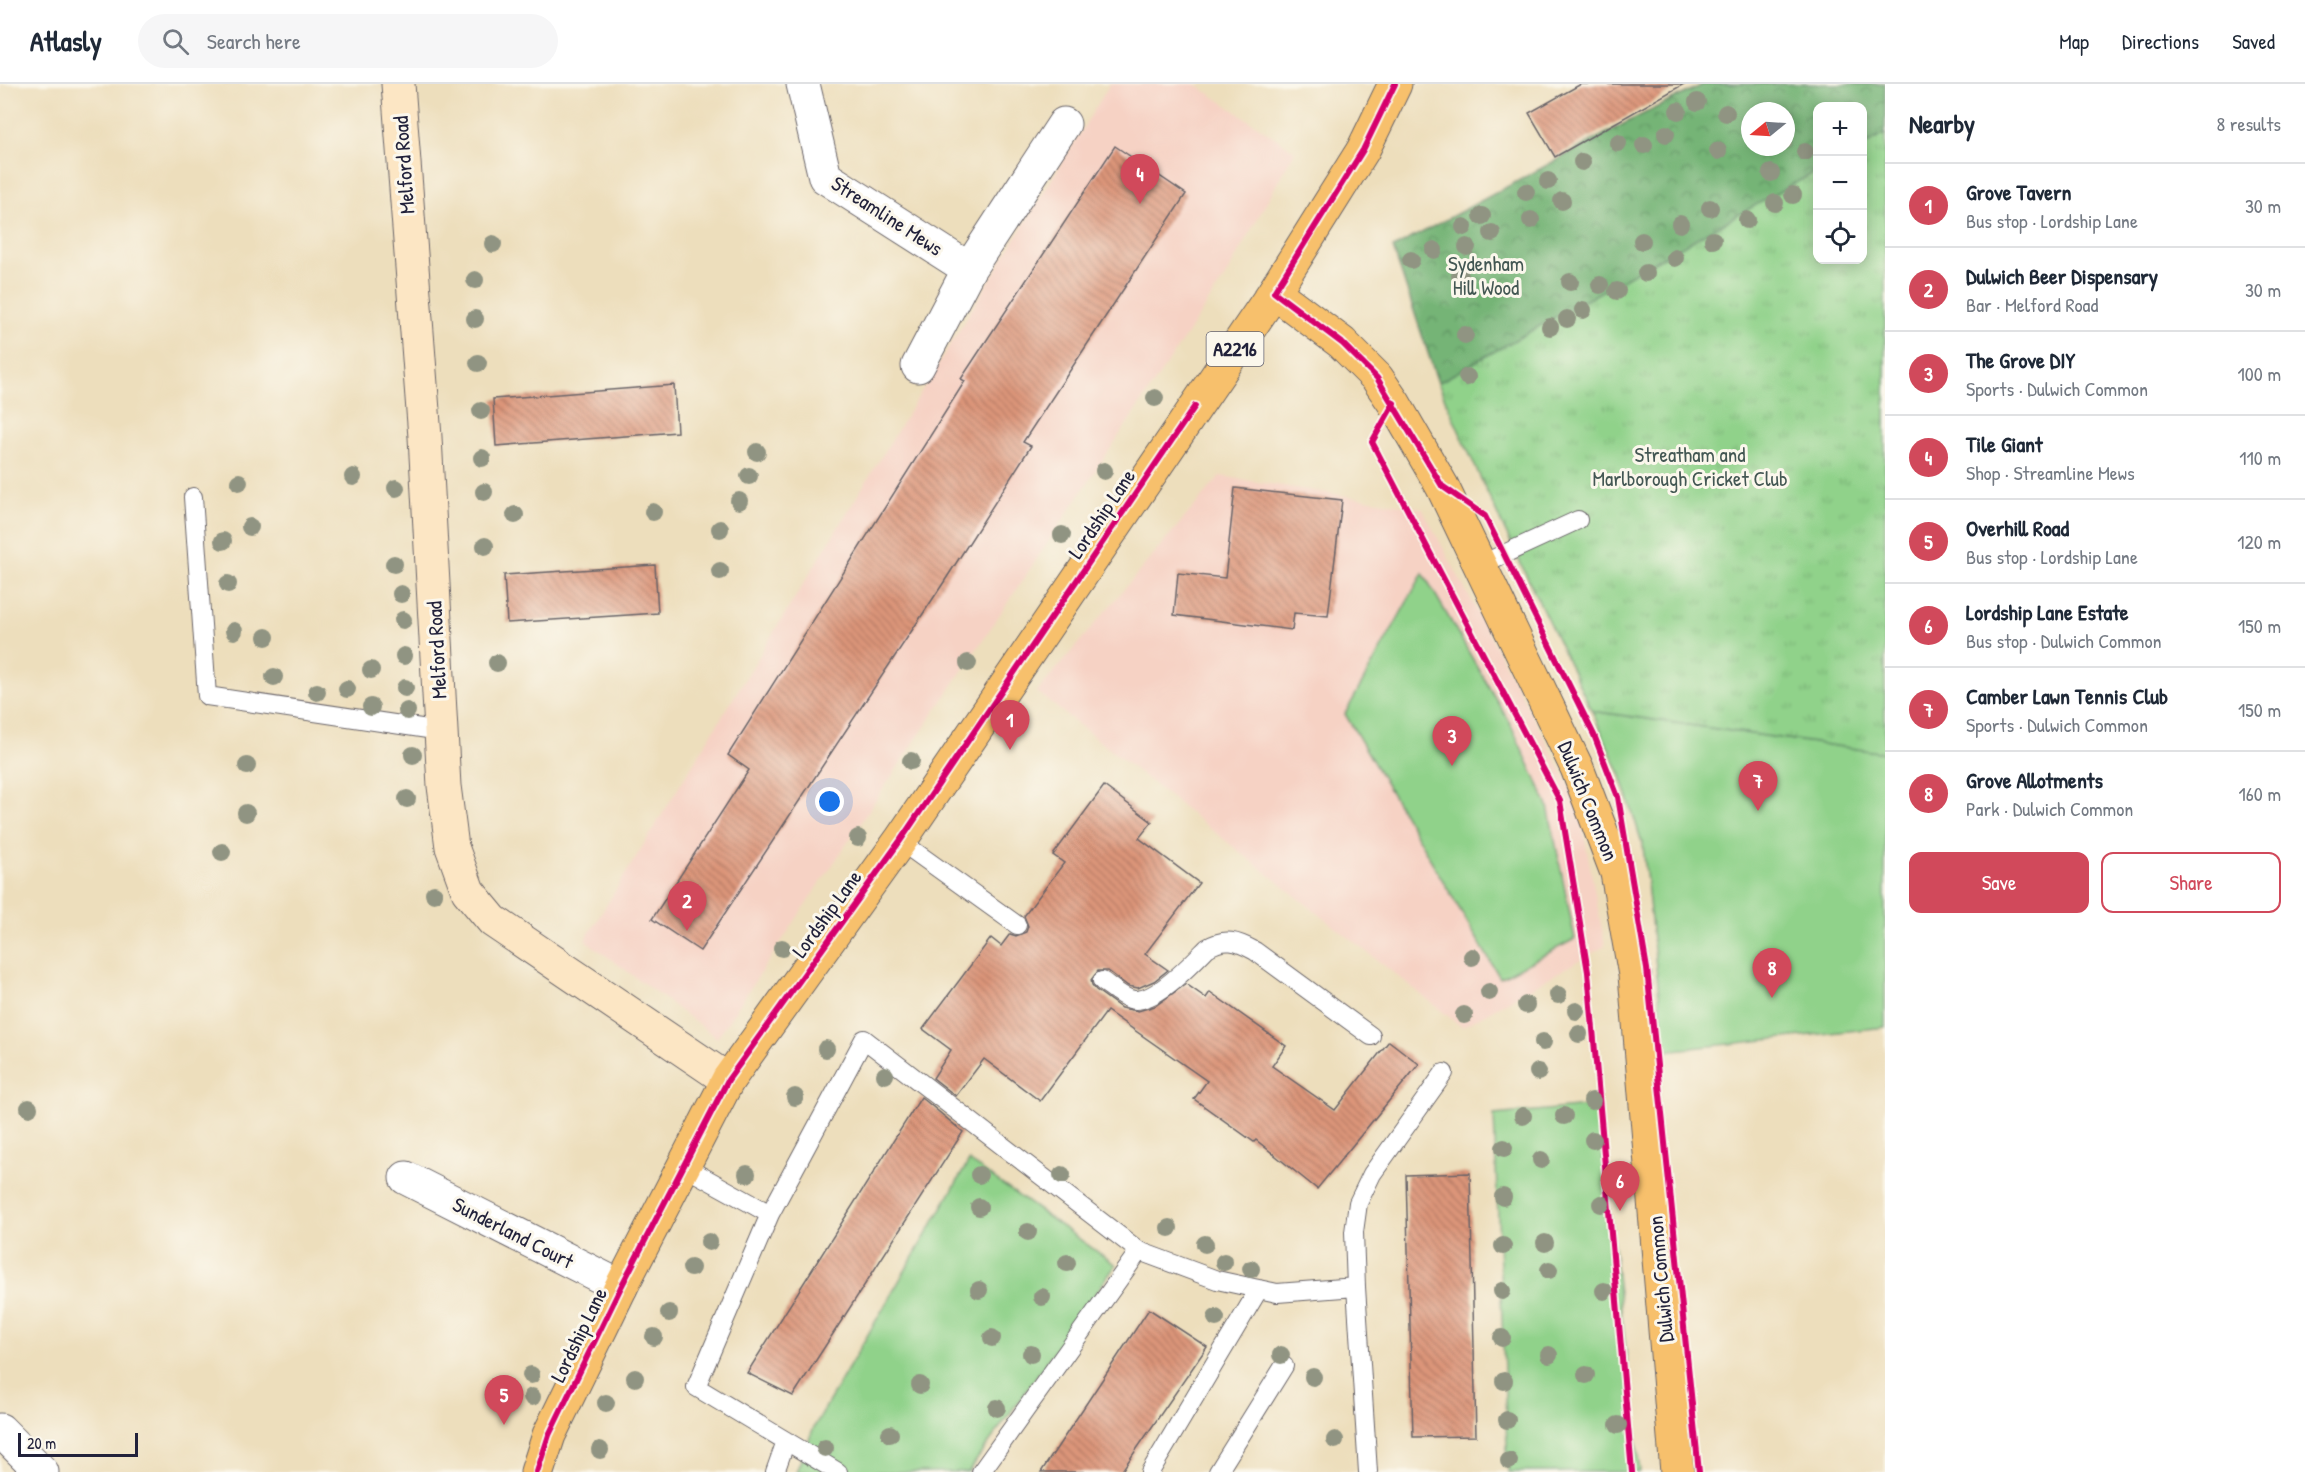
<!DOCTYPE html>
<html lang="en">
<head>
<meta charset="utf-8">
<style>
	:root { --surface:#fff; --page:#f6f6f7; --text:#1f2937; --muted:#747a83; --line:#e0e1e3; --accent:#d1495b }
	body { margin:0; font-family:"Patrick Hand",sans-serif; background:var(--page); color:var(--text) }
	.controls { position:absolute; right:18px; top:18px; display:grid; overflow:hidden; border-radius:12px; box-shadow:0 3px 15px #0003 }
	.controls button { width:54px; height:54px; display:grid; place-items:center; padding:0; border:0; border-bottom:2px solid var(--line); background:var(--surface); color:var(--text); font:30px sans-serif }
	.compass { position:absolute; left:1741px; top:18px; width:54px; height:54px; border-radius:50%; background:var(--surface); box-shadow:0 3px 15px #0003; rotate:252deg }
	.scale { position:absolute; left:18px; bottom:15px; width:120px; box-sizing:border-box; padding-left:6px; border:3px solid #22223b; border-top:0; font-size:16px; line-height:21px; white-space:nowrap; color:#22223b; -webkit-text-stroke:4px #fbf7ec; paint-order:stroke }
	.you { position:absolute; left:830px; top:718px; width:21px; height:21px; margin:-15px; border:4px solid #fff; border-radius:50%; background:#1a73e8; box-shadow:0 0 0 9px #1a73e833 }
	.badge { display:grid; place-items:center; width:39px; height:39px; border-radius:50%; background:var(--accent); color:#fff; font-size:20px; font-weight:700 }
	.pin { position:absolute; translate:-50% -50px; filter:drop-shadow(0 2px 3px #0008) }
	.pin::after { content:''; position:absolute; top:32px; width:21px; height:18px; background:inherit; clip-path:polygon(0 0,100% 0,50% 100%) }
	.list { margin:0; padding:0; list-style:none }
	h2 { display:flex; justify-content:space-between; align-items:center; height:78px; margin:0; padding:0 24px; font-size:26px }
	h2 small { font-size:20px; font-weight:400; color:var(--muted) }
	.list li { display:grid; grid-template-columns:39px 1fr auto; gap:18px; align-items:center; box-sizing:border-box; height:84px; padding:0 24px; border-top:2px solid var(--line) }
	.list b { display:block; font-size:22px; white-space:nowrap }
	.list p { margin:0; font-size:20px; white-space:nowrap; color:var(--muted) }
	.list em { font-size:20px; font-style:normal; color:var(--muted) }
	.actions { display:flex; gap:12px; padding:18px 24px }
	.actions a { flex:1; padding:14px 0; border:2px solid var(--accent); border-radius:12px; text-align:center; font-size:21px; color:var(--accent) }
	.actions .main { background:var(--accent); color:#fff }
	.icon { flex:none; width:33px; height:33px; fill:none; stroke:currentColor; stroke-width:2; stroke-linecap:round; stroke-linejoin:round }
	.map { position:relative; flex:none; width:1885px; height:1388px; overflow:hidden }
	header { display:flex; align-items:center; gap:36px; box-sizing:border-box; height:84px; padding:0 30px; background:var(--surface); border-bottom:2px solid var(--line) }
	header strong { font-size:28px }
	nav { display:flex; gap:33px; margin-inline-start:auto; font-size:21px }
	.search { width:420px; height:54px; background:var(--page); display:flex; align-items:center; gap:15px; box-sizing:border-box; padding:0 21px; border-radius:33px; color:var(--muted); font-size:22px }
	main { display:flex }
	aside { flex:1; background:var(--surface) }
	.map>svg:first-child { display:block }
	.built { fill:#f6d2c4 }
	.green { fill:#90d28a; stroke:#597a62; stroke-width:1.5 }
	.forest { fill:url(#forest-crowns); stroke:#4b6b58; stroke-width:1.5; fill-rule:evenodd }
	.park { fill:url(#park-tufts); stroke:#597a62; stroke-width:1.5 }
	.building { fill:url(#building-back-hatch) }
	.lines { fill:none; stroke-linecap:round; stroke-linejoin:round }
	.lane-casing { stroke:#696468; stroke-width:20 }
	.street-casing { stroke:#696468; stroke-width:35 }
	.secondary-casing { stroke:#696468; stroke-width:35 }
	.primary-casing { stroke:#696468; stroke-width:35 }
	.highway-casing { stroke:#696468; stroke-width:35 }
	.lane { stroke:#fff; stroke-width:18 }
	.street { stroke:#fff; stroke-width:33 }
	.secondary { stroke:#fce6c4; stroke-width:33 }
	.primary { stroke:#f7c06c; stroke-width:33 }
	.highway { stroke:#f7c06c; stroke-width:33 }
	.cycleway-casing { stroke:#fbf7ec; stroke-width:10 }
	.cycleway { stroke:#d6006c; stroke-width:6 }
	.tree { fill:#909482 }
	.labels { text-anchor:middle; stroke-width:6; stroke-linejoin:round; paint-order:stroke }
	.shield { fill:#fbf7ec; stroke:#636270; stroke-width:1.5 }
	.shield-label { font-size:20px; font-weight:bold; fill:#22223b }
	.street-label { font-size:21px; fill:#22223b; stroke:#fbf7ec }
	.park-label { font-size:21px; fill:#435753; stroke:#fbf7ec }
</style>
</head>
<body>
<header>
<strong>Atlasly</strong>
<div class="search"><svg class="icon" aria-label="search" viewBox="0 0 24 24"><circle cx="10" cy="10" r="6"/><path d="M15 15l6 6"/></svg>Search here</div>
<nav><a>Map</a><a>Directions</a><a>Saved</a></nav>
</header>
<main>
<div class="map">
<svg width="1885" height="1388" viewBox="0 0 1885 1388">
	<defs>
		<pattern id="forest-crowns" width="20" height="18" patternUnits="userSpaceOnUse" patternTransform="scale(1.5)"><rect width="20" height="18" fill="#74b476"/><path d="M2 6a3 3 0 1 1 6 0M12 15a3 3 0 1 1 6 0" fill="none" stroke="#5f9262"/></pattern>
		<pattern id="park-tufts" width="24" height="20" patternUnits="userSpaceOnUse" patternTransform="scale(1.5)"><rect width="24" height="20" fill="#90d28a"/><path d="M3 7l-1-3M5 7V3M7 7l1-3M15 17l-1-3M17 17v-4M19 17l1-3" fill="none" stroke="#7cb478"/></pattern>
		<pattern id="building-back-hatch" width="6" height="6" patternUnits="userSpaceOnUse" patternTransform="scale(1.5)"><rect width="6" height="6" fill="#dc9579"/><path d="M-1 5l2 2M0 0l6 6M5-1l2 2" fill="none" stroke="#b27964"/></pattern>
	</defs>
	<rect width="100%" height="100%" fill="#fbf7ec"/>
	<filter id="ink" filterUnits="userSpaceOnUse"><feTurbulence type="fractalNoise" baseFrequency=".0167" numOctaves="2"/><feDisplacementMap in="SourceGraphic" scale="12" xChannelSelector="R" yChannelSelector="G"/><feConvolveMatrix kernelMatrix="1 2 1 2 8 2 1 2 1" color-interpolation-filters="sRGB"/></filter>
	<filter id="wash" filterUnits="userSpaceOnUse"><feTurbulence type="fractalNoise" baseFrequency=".008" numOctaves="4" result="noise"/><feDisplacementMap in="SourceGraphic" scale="24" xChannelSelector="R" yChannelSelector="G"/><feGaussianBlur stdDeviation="1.35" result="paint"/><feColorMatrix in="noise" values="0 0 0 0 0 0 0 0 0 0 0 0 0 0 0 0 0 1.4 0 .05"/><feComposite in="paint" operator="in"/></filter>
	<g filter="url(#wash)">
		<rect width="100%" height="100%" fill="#eddebc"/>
		<path class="built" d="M1110,0H1195L1295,67L1225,193L717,954L585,856Z
			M1220,392L1422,424L1578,718L1605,862L1462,943L1037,608Z"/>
		<path class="green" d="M1423,489L1511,641L1548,722L1575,855L1500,894L1345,630Z
			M1592,627L1885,669V943L1665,967L1643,762L1621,692Z
			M1597,1021L1640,1388H1508L1494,1031Z
			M969,1077L1116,1181L968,1388H796L814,1343Z"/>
		<path class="forest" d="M1704,0H1885V50L1863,62L1862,22H1818L1817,87L1438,299L1393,164L1629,37ZM1750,27H1786V63H1750Z"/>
		<path class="park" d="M1885,50V669L1592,627C1539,518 1486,410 1438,299L1817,87L1818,176H1862L1863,62Z"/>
		<g id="blocks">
			<path class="building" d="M1581,0H1684L1555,73L1529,29Z
				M1115,62L1186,110L1023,358L1031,362L944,498L700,867L652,835L749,686L728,671L965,297L961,295Z
				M674,301L677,348L496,362L493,315Z
				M1235,404L1342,416L1328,532L1294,529L1292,546L1174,531L1178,489L1225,494Z
				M655,481L658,529L507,539L504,491Z
				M1104,702L1152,738L1139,754L1199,799L1145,870L1168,886L1154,897L1138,904L1128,902L1108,887H1098L1091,896L1092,901L1096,906L1121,924L1138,927L1155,922L1186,900L1206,914L1210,908L1286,962L1272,982L1335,1026L1389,957L1419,980L1317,1105L1256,1056L1254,1058L1194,1015L1207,997L1107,927L1040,1017L984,975L956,1012L933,994L951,966L923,945L991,854L1001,862L1010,850L1016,852L1026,848L1028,842L1024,832L1064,779L1053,771Z
				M921,1013L963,1048L793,1312L747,1289Z
				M1470,1089L1476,1352L1413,1353L1406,1091Z
				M1149,1225L1207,1263L1121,1388H1041Z"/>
		</g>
	</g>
	<g filter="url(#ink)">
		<use href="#blocks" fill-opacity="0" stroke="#696468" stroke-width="1.5"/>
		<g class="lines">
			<g class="lane-casing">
				<path id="lane" d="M193,413L207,612L441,647
					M1480,481L1578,436
					M900,757L1017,841
					M1102,897C1110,902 1120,912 1130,915C1152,923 1192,879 1207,864C1225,853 1237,857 1255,867L1371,952
					M683,1082L770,1130L696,1303L838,1388
					M770,1130L864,955L1139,1167L981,1388
					M1139,1167L1217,1196L1277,1209L1356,1203L1368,1388
					M1356,1203L1354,1148L1358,1119L1372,1090L1444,989
					M775,1388L786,1357
					M1150,1388L1259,1205
					M1218,1388L1284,1282"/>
			</g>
			<g class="street-casing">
				<path id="street" d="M803,0L825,93L969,185
					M918,282L969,185L1064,40
					M406,1094L621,1203
					M0,1346L42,1388"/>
			</g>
			<g class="secondary-casing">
				<path id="secondary" d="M398,0L425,353L444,702L452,763L468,807L493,837L728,996"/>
			</g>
			<g class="primary-casing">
				<path id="primary" d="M537,1388L549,1351L621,1203L728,996L900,757L1274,208"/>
			</g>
			<g class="highway-casing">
				<path id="highway" d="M1395,0L1363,66L1274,208L1342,259L1377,294L1394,319L1442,402L1577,684L1617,789L1635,891L1677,1388"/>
			</g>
			<use href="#lane" class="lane"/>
			<use href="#street" class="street"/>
			<use href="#secondary" class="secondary"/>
			<use href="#primary" class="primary"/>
			<use href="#highway" class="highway"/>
			<g class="cycleway-casing">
				<path id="cycleway" d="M1395,0L1363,66L1274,208L1342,259L1377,294L1442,402L1485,432L1594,651L1618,713L1647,885L1699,1388
					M1394,319L1372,358L1560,717L1588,888L1632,1388
					M537,1388L549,1351L621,1203L728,996L900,757L1195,322"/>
			</g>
			<use href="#cycleway" class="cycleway"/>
		</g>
		<g class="tree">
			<circle cx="1697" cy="18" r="9"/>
			<circle cx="1678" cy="27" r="9"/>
			<circle cx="1726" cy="29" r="9"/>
			<circle cx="1666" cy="50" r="9"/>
			<circle cx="1618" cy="59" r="9"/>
			<circle cx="1644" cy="61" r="9"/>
			<circle cx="1718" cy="67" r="9"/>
			<circle cx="1805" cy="68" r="9"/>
			<circle cx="1582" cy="78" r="9"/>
			<circle cx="1771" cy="89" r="9"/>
			<circle cx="1548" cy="97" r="9"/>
			<circle cx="1526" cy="108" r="9"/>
			<circle cx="1793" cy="111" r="9"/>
			<circle cx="1562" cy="117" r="9"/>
			<circle cx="1775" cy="119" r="9"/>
			<circle cx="1710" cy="124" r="9"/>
			<circle cx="1482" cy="132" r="9"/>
			<circle cx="1531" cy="136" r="9"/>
			<circle cx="1747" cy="136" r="9"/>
			<circle cx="1680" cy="140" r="9"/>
			<circle cx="1464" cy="143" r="9"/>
			<circle cx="1492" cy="149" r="9"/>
			<circle cx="1713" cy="156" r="9"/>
			<circle cx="1642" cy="157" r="9"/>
			<circle cx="493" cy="160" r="9"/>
			<circle cx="1467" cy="163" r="9"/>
			<circle cx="1434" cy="166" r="9"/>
			<circle cx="1675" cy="174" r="9"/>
			<circle cx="1411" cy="176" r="9"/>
			<circle cx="1646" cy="189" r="9"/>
			<circle cx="1460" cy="192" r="9"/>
			<circle cx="475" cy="196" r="9"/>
			<circle cx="1570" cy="198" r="9"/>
			<circle cx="1600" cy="201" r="9"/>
			<circle cx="1617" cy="207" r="9"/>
			<circle cx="1583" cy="226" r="9"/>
			<circle cx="475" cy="235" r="9"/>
			<circle cx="1567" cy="235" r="9"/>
			<circle cx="1550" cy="243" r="9"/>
			<circle cx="1465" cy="251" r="9"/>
			<circle cx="478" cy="279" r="9"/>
			<circle cx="1467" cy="293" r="9"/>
			<circle cx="1155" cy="314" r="9"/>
			<circle cx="481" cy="327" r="9"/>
			<circle cx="757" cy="368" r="9"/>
			<circle cx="482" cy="374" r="9"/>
			<circle cx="1104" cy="387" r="9"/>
			<circle cx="749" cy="392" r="9"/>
			<circle cx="353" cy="393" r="9"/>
			<circle cx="239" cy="398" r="9"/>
			<circle cx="396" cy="404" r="9"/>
			<circle cx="484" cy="408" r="9"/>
			<circle cx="739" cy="417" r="9"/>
			<circle cx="653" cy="428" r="9"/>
			<circle cx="515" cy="431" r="9"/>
			<circle cx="250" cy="443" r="9"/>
			<circle cx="720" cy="445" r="9"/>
			<circle cx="1062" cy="451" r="9"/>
			<circle cx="223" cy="457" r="9"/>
			<circle cx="485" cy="462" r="9"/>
			<circle cx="394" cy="480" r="9"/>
			<circle cx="720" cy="487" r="9"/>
			<circle cx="228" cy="500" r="9"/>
			<circle cx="401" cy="510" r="9"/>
			<circle cx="403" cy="536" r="9"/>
			<circle cx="234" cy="547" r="9"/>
			<circle cx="266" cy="553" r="9"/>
			<circle cx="404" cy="572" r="9"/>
			<circle cx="497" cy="579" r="9"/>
			<circle cx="968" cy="579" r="9"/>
			<circle cx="371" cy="586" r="9"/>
			<circle cx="274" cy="593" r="9"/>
			<circle cx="405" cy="604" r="9"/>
			<circle cx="347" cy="605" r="9"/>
			<circle cx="317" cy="608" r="9"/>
			<circle cx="371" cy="623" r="9"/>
			<circle cx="407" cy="627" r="9"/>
			<circle cx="413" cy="671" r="9"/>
			<circle cx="911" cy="677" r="9"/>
			<circle cx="247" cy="682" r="9"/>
			<circle cx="407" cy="715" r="9"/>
			<circle cx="246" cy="729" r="9"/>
			<circle cx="858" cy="754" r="9"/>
			<circle cx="222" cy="768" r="9"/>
			<circle cx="434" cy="810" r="9"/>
			<circle cx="782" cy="864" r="9"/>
			<circle cx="1472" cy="873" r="9"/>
			<circle cx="1489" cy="908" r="9"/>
			<circle cx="1558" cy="911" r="9"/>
			<circle cx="1526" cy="921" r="9"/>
			<circle cx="1576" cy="927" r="9"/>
			<circle cx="1464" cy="931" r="9"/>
			<circle cx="1579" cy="950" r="9"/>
			<circle cx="1543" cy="958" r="9"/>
			<circle cx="826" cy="965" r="9"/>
			<circle cx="1538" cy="988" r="9"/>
			<circle cx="885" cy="991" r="9"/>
			<circle cx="795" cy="1013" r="9"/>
			<circle cx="1592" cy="1017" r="9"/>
			<circle cx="29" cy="1024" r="9"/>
			<circle cx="1523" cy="1032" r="9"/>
			<circle cx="1564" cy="1032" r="9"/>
			<circle cx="1593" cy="1056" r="9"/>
			<circle cx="1504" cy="1064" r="9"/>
			<circle cx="1541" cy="1076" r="9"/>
			<circle cx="747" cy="1090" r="9"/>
			<circle cx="979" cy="1091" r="9"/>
			<circle cx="1062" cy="1091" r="9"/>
			<circle cx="1503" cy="1113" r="9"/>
			<circle cx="1601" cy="1120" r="9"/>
			<circle cx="979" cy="1123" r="9"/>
			<circle cx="1169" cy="1144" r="9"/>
			<circle cx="1028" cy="1148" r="9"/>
			<circle cx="709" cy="1158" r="9"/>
			<circle cx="1545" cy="1159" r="9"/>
			<circle cx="1205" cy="1160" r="9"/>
			<circle cx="1503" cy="1162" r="9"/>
			<circle cx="1224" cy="1178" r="9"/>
			<circle cx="1067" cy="1179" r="9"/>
			<circle cx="691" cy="1184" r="9"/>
			<circle cx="1251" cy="1185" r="9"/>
			<circle cx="1549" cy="1186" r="9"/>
			<circle cx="979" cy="1206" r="9"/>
			<circle cx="1502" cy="1207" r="9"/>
			<circle cx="1604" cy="1207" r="9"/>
			<circle cx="1042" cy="1213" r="9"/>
			<circle cx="669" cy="1229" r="9"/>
			<circle cx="1216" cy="1234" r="9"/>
			<circle cx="654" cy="1253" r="9"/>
			<circle cx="992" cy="1254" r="9"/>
			<circle cx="1502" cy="1254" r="9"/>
			<circle cx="1031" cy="1270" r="9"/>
			<circle cx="1281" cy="1271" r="9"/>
			<circle cx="1549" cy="1271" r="9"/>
			<circle cx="531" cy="1291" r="9"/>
			<circle cx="1586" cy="1291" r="9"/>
			<circle cx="1313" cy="1293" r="9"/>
			<circle cx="635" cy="1294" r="9"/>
			<circle cx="1504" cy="1297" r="9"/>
			<circle cx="920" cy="1301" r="9"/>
			<circle cx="532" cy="1313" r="9"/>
			<circle cx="606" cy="1319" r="9"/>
			<circle cx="997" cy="1324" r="9"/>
			<circle cx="1507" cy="1336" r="9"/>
			<circle cx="1618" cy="1341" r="9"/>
			<circle cx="890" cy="1350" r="9"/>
			<circle cx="1335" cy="1356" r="9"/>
			<circle cx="825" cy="1364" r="9"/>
			<circle cx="600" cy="1366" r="9"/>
			<circle cx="1509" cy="1377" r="9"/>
		</g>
	</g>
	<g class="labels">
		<rect class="shield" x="1206.5" y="248" width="57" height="34" rx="4.5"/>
		<g class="shield-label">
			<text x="1235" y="272">A2216</text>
		</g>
		<g class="street-label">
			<text transform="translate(404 81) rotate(-94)" y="7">Melford Road</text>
			<text transform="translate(887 132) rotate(33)" y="7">Streamline Mews</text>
			<text transform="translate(1102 430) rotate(-56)" y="7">Lordship Lane</text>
			<text transform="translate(437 566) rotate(-93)" y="7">Melford Road</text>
			<text transform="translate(1588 717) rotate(68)" y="7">Dulwich Common</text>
			<text transform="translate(827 830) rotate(-54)" y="7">Lordship Lane</text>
			<text transform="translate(513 1149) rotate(27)" y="7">Sunderland Court</text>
			<text transform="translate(1661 1195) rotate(-95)" y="7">Dulwich Common</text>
			<text transform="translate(579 1251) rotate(-64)" y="7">Lordship Lane</text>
		</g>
		<g class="park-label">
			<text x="1486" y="187">Sydenham<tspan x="1486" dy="24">Hill Wood</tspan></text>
			<text x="1690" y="378">Streatham and<tspan x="1690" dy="24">Marlborough Cricket Club</tspan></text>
		</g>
	</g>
</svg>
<div class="controls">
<button>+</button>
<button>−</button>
<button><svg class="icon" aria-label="locate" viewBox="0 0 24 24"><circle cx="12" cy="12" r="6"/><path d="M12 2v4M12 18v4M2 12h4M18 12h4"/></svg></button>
</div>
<svg class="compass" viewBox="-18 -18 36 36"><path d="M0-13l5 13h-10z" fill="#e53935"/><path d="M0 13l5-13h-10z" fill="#747a83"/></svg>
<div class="scale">20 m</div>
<div class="you"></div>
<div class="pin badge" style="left:1010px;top:666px">1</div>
<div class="pin badge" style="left:687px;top:847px">2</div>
<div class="pin badge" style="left:1452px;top:682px">3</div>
<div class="pin badge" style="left:1140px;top:120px">4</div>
<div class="pin badge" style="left:504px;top:1341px">5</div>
<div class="pin badge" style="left:1620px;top:1127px">6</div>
<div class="pin badge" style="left:1758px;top:727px">7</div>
<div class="pin badge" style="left:1772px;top:914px">8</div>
</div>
<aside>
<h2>Nearby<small>8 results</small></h2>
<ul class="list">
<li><span class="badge">1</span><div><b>Grove Tavern</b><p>Bus stop · Lordship Lane</p></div><em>30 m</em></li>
<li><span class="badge">2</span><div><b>Dulwich Beer Dispensary</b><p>Bar · Melford Road</p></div><em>30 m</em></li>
<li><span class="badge">3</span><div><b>The Grove DIY</b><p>Sports · Dulwich Common</p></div><em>100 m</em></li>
<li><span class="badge">4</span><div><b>Tile Giant</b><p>Shop · Streamline Mews</p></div><em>110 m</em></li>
<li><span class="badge">5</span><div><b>Overhill Road</b><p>Bus stop · Lordship Lane</p></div><em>120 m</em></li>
<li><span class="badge">6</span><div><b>Lordship Lane Estate</b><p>Bus stop · Dulwich Common</p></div><em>150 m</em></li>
<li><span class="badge">7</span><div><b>Camber Lawn Tennis Club</b><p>Sports · Dulwich Common</p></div><em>150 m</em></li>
<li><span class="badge">8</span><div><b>Grove Allotments</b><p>Park · Dulwich Common</p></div><em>160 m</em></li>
</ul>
<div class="actions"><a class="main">Save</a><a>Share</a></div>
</aside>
</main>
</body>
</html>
